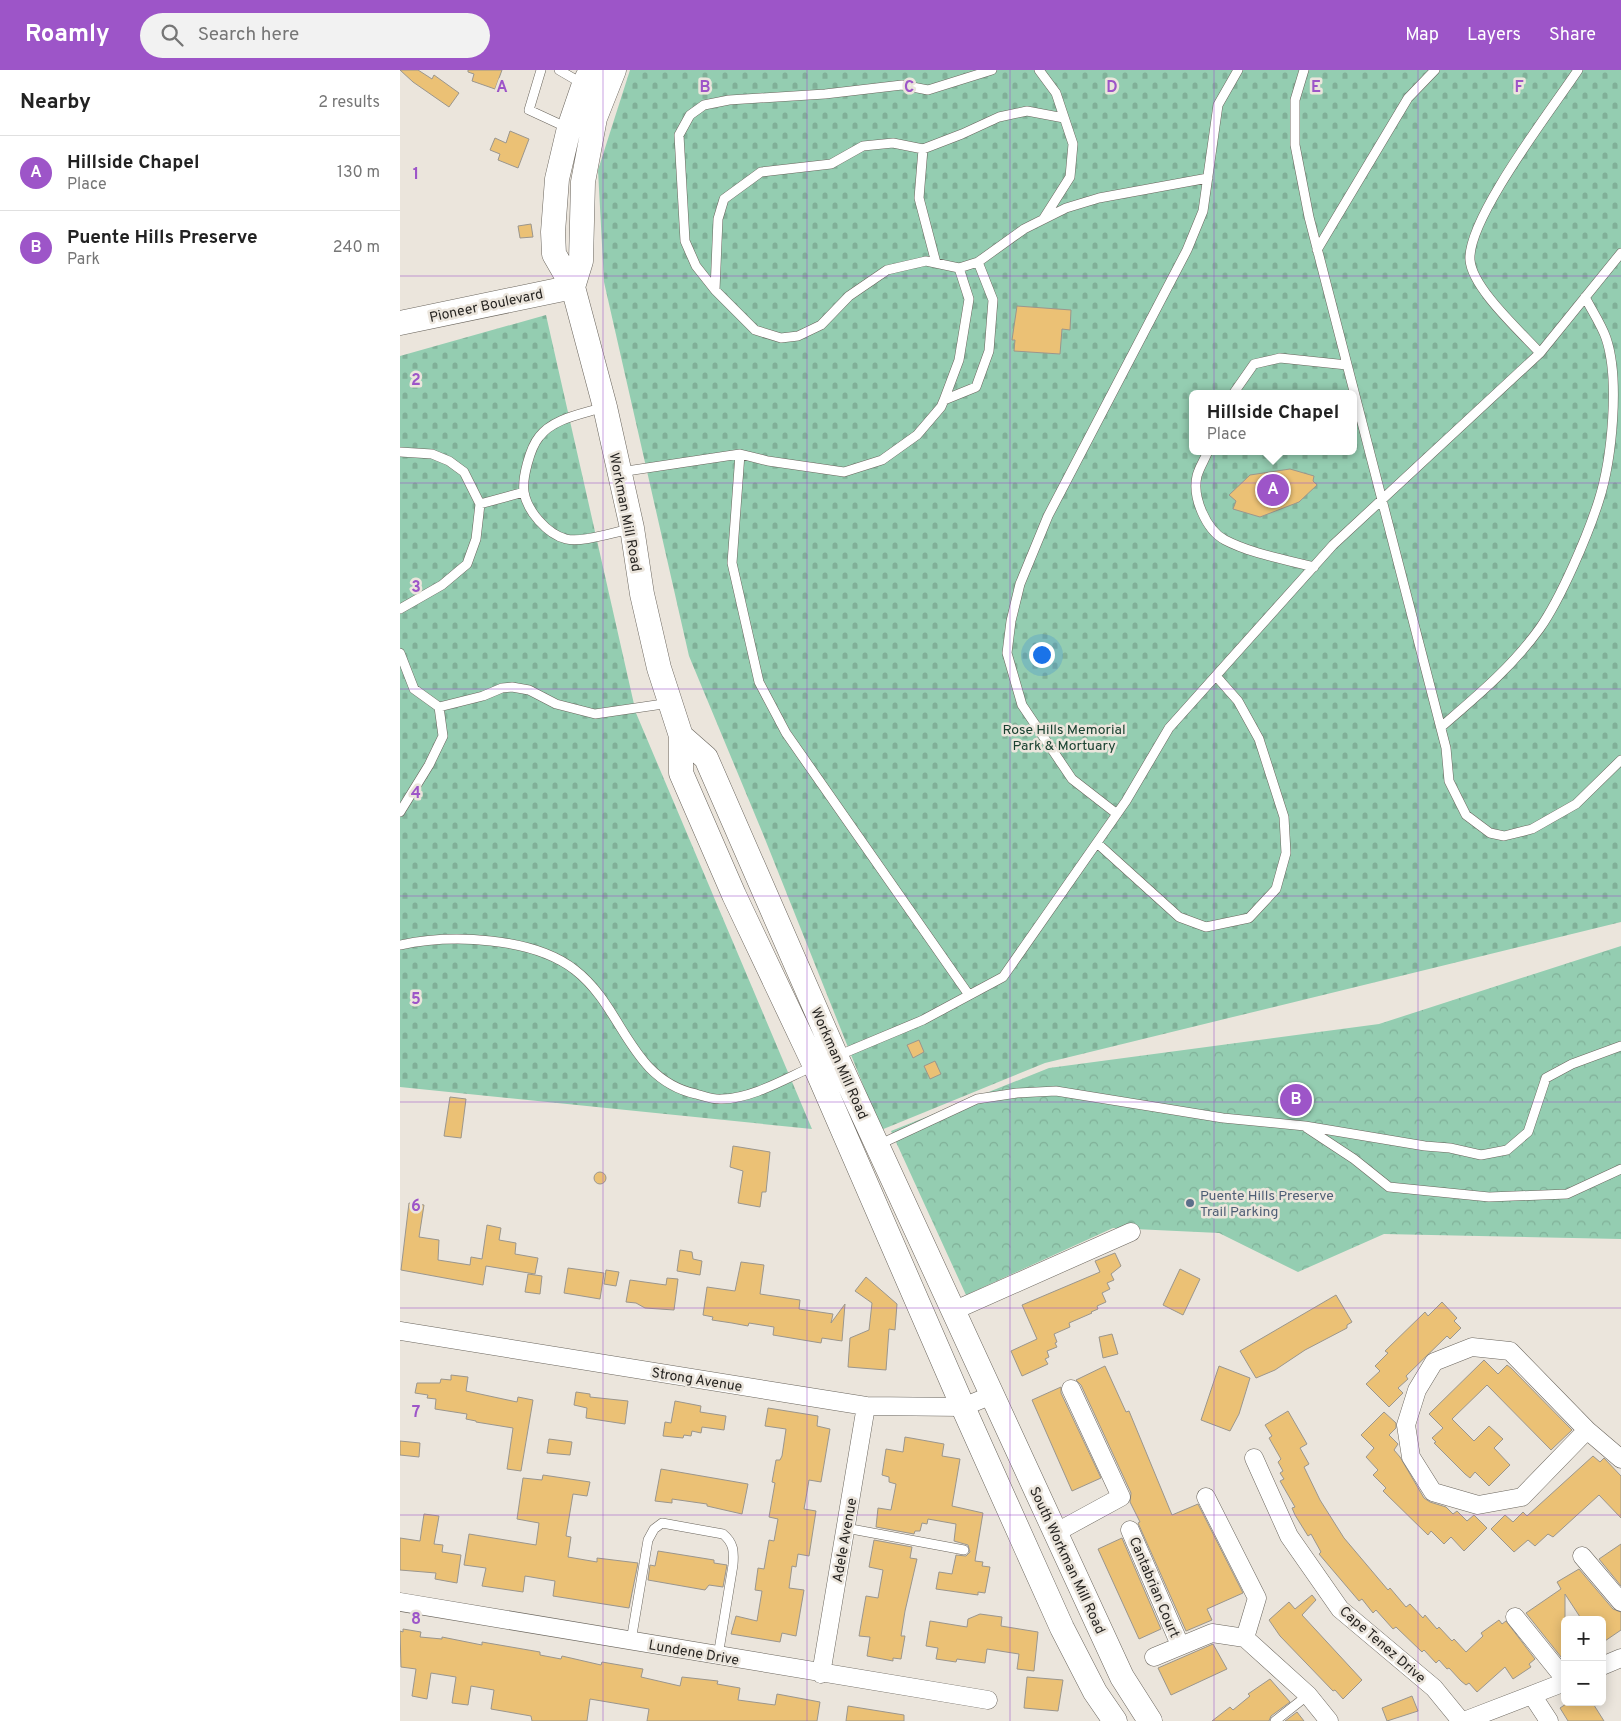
<!DOCTYPE html>
<html lang="en">
<head>
<meta charset="utf-8">
<style>
	:root { --surface:#fff; --page:#f2f2f2; --text:#222; --muted:#767676; --line:#e0e0e0; --accent:#9d55c8 }
	body { margin:0; font-family:Overpass,sans-serif; background:var(--page); color:var(--text) }
	.controls { position:absolute; right:15px; bottom:15px; display:grid; overflow:hidden; border-radius:8px; box-shadow:0 2px 12px #0003 }
	.controls button { width:45px; height:45px; display:grid; place-items:center; padding:0; border:0; border-bottom:1px solid var(--line); background:var(--surface); color:var(--text); font:25px sans-serif }
	.you { position:absolute; left:641px; top:584px; width:18px; height:18px; margin:-12px; border:4px solid #fff; border-radius:50%; background:#1a73e8; box-shadow:0 0 0 8px #1a73e833 }
	.badge { display:grid; place-items:center; width:32px; height:32px; border-radius:50%; background:var(--accent); color:#fff; font-size:16px; font-weight:700 }
	.pin { position:absolute; translate:-50% -50%; border:2px solid #fff; box-shadow:0 1px 5px #0006 }
	.popup { position:absolute; left:789px; top:320px; width:168px; height:65px; box-sizing:border-box; display:grid; place-content:center; border-radius:8px; background:var(--surface); filter:drop-shadow(0 1px 4px #0005); font-size:16px; white-space:nowrap; color:var(--muted) }
	.popup b { font-size:19px; color:var(--text) }
	.popup::after { content:''; position:absolute; left:50%; top:100%; margin-left:-10px; border:10px solid transparent; border-top-color:var(--surface) }
	.list { margin:0; padding:0; list-style:none }
	h2 { display:flex; justify-content:space-between; align-items:center; height:65px; margin:0; padding:0 20px; font-size:21px }
	h2 small { font-size:16px; font-weight:400; color:var(--muted) }
	.list li { display:grid; grid-template-columns:32px 1fr auto; gap:15px; align-items:center; box-sizing:border-box; height:75px; padding:0 20px; border-top:1px solid var(--line) }
	.list b { display:block; font-size:19px; white-space:nowrap }
	.list p { margin:0; font-size:16px; white-space:nowrap; color:var(--muted) }
	.list em { font-size:16px; font-style:normal; color:var(--muted) }
	.icon { flex:none; width:28px; height:28px; fill:none; stroke:currentColor; stroke-width:2; stroke-linecap:round; stroke-linejoin:round }
	.map { position:relative; flex:none; width:1221px; height:1651px; overflow:hidden }
	header { display:flex; align-items:center; gap:30px; box-sizing:border-box; height:70px; padding:0 25px; background:var(--accent); color:#fff }
	header strong { font-size:24px }
	nav { display:flex; gap:28px; margin-inline-start:auto; font-size:18px }
	.search { width:350px; height:45px; background:var(--page); display:flex; align-items:center; gap:12px; box-sizing:border-box; padding:0 18px; border-radius:28px; color:var(--muted); font-size:19px }
	main { display:flex }
	aside { flex:1; background:var(--surface) }
	.map>svg:first-child { display:block }
	.cemetery { fill:url(#cemetery-stones); fill-rule:evenodd }
	.park { fill:url(#park-crowns) }
	.building { fill:#ebc175; stroke:#9b968d }
	.lines { fill:none; stroke-linecap:round; stroke-linejoin:round }
	.lane-casing { stroke:#6a655d; stroke-width:10 }
	.street-casing { stroke:#6a655d; stroke-width:19 }
	.secondary-casing { stroke:#6a655d; stroke-width:25 }
	.lane { stroke:#fff; stroke-width:9 }
	.street { stroke:#fff; stroke-width:18 }
	.secondary { stroke:#fff; stroke-width:24 }
	.grid { fill:none; stroke:#9d55c8; stroke-width:1; stroke-opacity:0.55 }
	.service-dot { fill:#5c6f8a; stroke:#ebe5dc; stroke-width:2 }
	.labels { text-anchor:middle; stroke-width:5; stroke-linejoin:round; paint-order:stroke }
	.street-label { font-size:14px; fill:#272522; stroke:#ebe5dc }
	.park-label { font-size:14px; fill:#194130; stroke:#ebe5dc }
	.service-label { font-size:14px; fill:#4e5e75; stroke:#ebe5dc; text-anchor:start }
	.grid-label { font-size:16px; text-anchor:middle; font-weight:bold; fill:#9d55c8; stroke:#ebe5dc; stroke-width:5; stroke-linejoin:round; paint-order:stroke }
</style>
</head>
<body>
<header>
<strong>Roamly</strong>
<div class="search"><svg class="icon" aria-label="search" viewBox="0 0 24 24"><circle cx="10" cy="10" r="6"/><path d="M15 15l6 6"/></svg>Search here</div>
<nav><a>Map</a><a>Layers</a><a>Share</a></nav>
</header>
<main>
<aside>
<h2>Nearby<small>2 results</small></h2>
<ul class="list">
<li><span class="badge">A</span><div><b>Hillside Chapel</b><p>Place</p></div><em>130 m</em></li>
<li><span class="badge">B</span><div><b>Puente Hills Preserve</b><p>Park</p></div><em>240 m</em></li>
</ul>
</aside>
<div class="map">
<svg width="1221" height="1651" viewBox="0 0 1221 1651">
	<defs>
		<pattern id="cemetery-stones" width="16" height="16" patternUnits="userSpaceOnUse" patternTransform="scale(1.25)"><rect width="16" height="16" fill="#94cdb1"/><path d="M2 7V4a2 2 0 0 1 4 0v3zM10 15v-3a2 2 0 0 1 4 0v3z" fill="#80b098"/></pattern>
		<pattern id="park-crowns" width="20" height="18" patternUnits="userSpaceOnUse" patternTransform="scale(1.25)"><rect width="20" height="18" fill="#94cdb1"/><path d="M2 6a3 3 0 1 1 6 0M12 15a3 3 0 1 1 6 0" fill="none" stroke="#80b098"/></pattern>
	</defs>
	<rect width="100%" height="100%" fill="#ebe5dc"/>
	<path class="cemetery" d="M230,0H1221V852L645,993L481,1060L363,764L289,586L204,212L198,100ZM793,324H953V381H793Z
		M146,245L236,643L412,1059L0,1017V286Z"/>
	<path class="park" d="M1221,876V1169L984,1164L898,1202L819,1163L713,1158L566,1225L491,1061L649,998L979,954Z"/>
	<path class="building" d="M0,0H18L32,9L34,5L59,23L49,37L13,12Z
		M68,0H102L95,19L72,11L74,4L68,2Z
		M110,61L129,69L118,98L98,90L100,84L90,80L95,68L106,73Z
		M131,154L133,167L120,168L118,156Z
		M617,236L671,240L670,260L662,259L660,284L614,281L615,270H612Z
		M890,399L914,406L913,411L917,415L899,432L860,447L833,439L836,431L829,425L850,405Z
		M519,970L524,982L513,988L507,975Z
		M535,991L541,1004L530,1009L524,996Z
		M50,1027L66,1029L61,1068L44,1066Z
		M333,1076L370,1082L366,1122H362L360,1137L338,1133L343,1101L330,1097Z
		M194 1108a6 6 0 1 1 12 0a6 6 0 1 1-12 0Z
		M9,1133L24,1135L19,1167L39,1170L38,1190L70,1195L71,1187L82,1189L87,1155L101,1158L99,1170L116,1173L115,1184L138,1188L135,1204L86,1196L83,1215L1,1200Z
		M280,1180L292,1182L293,1189L302,1191L300,1205L277,1201Z
		M715,1183L721,1196L711,1204L714,1210L707,1213L710,1219L702,1223L706,1232L697,1236L698,1239L691,1242L692,1243L669,1253L670,1257L654,1264L657,1272L655,1273L657,1277L647,1281L649,1287L645,1289L648,1294L622,1306L611,1281L637,1269L622,1235L700,1202L695,1191Z
		M341,1192L364,1195L360,1224L400,1230L399,1239L433,1244L431,1253L445,1234L442,1271L422,1268L421,1273L373,1265L374,1257L349,1253L348,1256L332,1253L312,1250L313,1247L303,1245L307,1217L335,1221Z
		M168,1198L204,1203L200,1229L164,1223Z
		M780,1199L800,1209L783,1245L763,1235Z
		M206,1200L219,1202L216,1216L204,1214Z
		M128,1204L142,1206L140,1224L125,1222Z
		M466,1207L497,1234L495,1260L489,1259L486,1300L448,1297L450,1268L469,1260L472,1233L455,1221Z
		M267,1208L278,1209L274,1240L245,1238L236,1233L226,1232L230,1210L266,1215Z
		M936,1225L952,1252L947,1255V1258L905,1280L875,1300L856,1308L840,1281Z
		M1042,1232L1057,1248L1054,1251L1061,1258L1050,1269L1047,1266L1006,1306L1008,1309L998,1318L1003,1323L989,1337L966,1314L980,1301L975,1296L988,1283L985,1281L1025,1242L1028,1246Z
		M712,1264L718,1284L703,1288L699,1267Z
		M1084,1290L1098,1304L1107,1295L1111,1298L1172,1360L1151,1380L1087,1315L1052,1349L1074,1371L1089,1356L1103,1369L1094,1378L1110,1395L1089,1416L1075,1402L1070,1408L1065,1404L1034,1373L1036,1372L1032,1368L1043,1358L1029,1344Z
		M705,1296L726,1342L729,1341L772,1445L798,1434L843,1523L807,1539L812,1550L786,1561L738,1453L740,1452L730,1432L731,1423L681,1315L676,1310Z
		M819,1296L850,1308L839,1344L830,1361L801,1350Z
		M51,1305L68,1307L66,1321L117,1332L118,1327L133,1330L121,1401L107,1399L113,1358L76,1352V1351L66,1349L67,1344L35,1339L36,1329L27,1328L28,1325L15,1323L17,1313H40L41,1309L51,1310Z
		M661,1317V1323L701,1408L672,1421L632,1330Z
		M176,1322L190,1324V1327L228,1331L225,1354L186,1348L187,1338L174,1335Z
		M275,1331L301,1336L300,1342L326,1346L324,1360L302,1357L301,1363L292,1361L291,1366L284,1365L283,1368L263,1366L265,1352L271,1353Z
		M368,1338L418,1346L417,1356L430,1359L421,1412L409,1410L404,1439L416,1441L409,1486L398,1484L396,1497L392,1496L389,1518L404,1520L396,1566L382,1563L380,1572L331,1564L336,1546L357,1551L362,1521L355,1520L358,1498L364,1499L369,1470L374,1471L378,1449L369,1447L375,1413L372,1412L376,1390H380L382,1386L386,1359L365,1356Z
		M888,1341L907,1374L900,1378L909,1394L904,1397L920,1430L944,1468L988,1520L990,1518L1006,1537L1010,1534L1023,1548L1025,1545L1037,1559L1039,1557L1052,1571L1054,1569L1066,1582L1083,1566L1081,1563L1099,1550L1102,1554L1106,1551L1135,1589L1129,1594L1131,1597L1113,1609L1105,1597L1077,1622L1069,1613L1066,1615L1061,1611L1049,1598L1047,1599L1039,1590L1036,1593L1024,1580L1022,1582L996,1557L993,1559L976,1540L973,1543L962,1529L959,1531L919,1484L921,1482L911,1464L908,1466L895,1445L892,1438L895,1437L880,1411L884,1409L880,1403L883,1401L878,1392L881,1389L869,1368L872,1366L865,1355Z
		M984,1342L996,1353V1358L989,1365L998,1374L994,1380L1000,1387L1024,1428L1030,1432L1046,1437L1053,1444L1057,1441L1067,1451L1074,1445L1087,1458L1064,1481L1051,1467L1044,1474L1031,1461L1028,1465L983,1421L986,1418L973,1405L978,1400L966,1387L974,1378L961,1365Z
		M505,1367L544,1374L542,1386L560,1389L552,1436L583,1443L575,1491L583,1492L582,1496L590,1497L585,1523L578,1522V1525L536,1519L539,1502L552,1504L556,1485L566,1486L570,1482L568,1475L554,1471L556,1454L528,1449L527,1454L522,1453L520,1461H515L514,1464L476,1457L478,1438L491,1440L496,1414L489,1412V1407L482,1405L486,1379L503,1382Z
		M149,1369L172,1372L170,1385L147,1383Z
		M0,1371L20,1373L19,1387L0,1385Z
		M1193,1386L1200,1392L1204,1388L1221,1406V1448L1199,1425L1153,1467L1148,1464L1135,1476L1128,1470L1114,1482L1091,1459L1105,1445L1113,1452L1123,1442L1127,1446Z
		M261,1399L348,1414L342,1444L307,1436V1434L272,1429V1433L255,1431Z
		M143,1405L190,1412L187,1426L173,1424L166,1466L171,1467L168,1487L197,1492V1488L238,1493L229,1538L153,1526L155,1511L125,1506L123,1522L82,1516L86,1498L64,1495L69,1464L136,1475L139,1453L117,1449L123,1408L142,1410Z
		M24,1444L39,1446L34,1474L43,1475L42,1482L61,1485L57,1513L35,1509L36,1503L0,1500V1468L20,1471Z
		M722,1468L761,1559L739,1569L698,1479Z
		M474,1470L512,1477L510,1488L517,1489L505,1541L501,1566H505L501,1589L493,1588V1591L467,1586L470,1567L459,1566L466,1526L478,1528L483,1500L469,1497Z
		M1221,1474V1516L1199,1489Z
		M258,1481L314,1490V1493L327,1495L323,1517L309,1515L305,1520L248,1510L250,1495L255,1496Z
		M1179,1499L1213,1539L1221,1542V1560L1202,1573V1550H1182L1165,1524V1592L1126,1543L1161,1519L1157,1512Z
		M912,1525L916,1530L902,1545L962,1610L943,1629L935,1620L933,1621L880,1566L869,1550L889,1532L895,1539Z
		M580,1544L602,1547L601,1556L638,1562L634,1601L617,1599L619,1584L587,1579L585,1593L557,1589L556,1592L536,1589L538,1578L526,1576L530,1551L567,1557L568,1549Z
		M3,1559L21,1562L20,1567L42,1569V1567L82,1575V1572L140,1582V1585L161,1589L162,1586L201,1595L202,1592L243,1599L241,1607L280,1616L282,1607L318,1611L317,1614L340,1618L338,1630L375,1635L377,1624L420,1632L417,1651H247L249,1639L190,1629L187,1651H132L131,1646L91,1639L94,1620L71,1616L68,1635L52,1633L56,1607L31,1603L27,1629L12,1626L16,1599L1,1597L0,1561L3,1562Z
		M813,1574L827,1599L771,1625L758,1598Z
		M627,1607L663,1610L658,1641L624,1638Z
		M870,1609L890,1632L871,1646L869,1651H812L830,1637L833,1640L850,1626L848,1624Z
		M1012,1626L1018,1641L987,1651L982,1638Z
		M1169,1632H1192L1204,1651H1168L1160,1638Z
		M448,1636L504,1645V1651H446Z
		M897,1642L904,1651H885Z"/>
	<g class="lines">
		<g class="lane-casing">
			<path id="lane" d="M141,0L129,40L168,58
				M159,0L183,14
				M592,0L528,20L502,15L425,24L329,30L304,35L290,45L279,65L285,171L296,196L315,220L355,260L381,268L398,266L421,255L449,226L487,200L526,191L559,198L578,192L624,159L666,138L699,128L808,108
				M639,0L656,23L673,74L670,107L644,148
				M904,0L895,30V75L909,147L1046,678L1049,711L1066,745L1090,763L1104,766L1132,759L1176,734L1221,690
				M523,79L519,128L536,193
				M917,180L1008,28L1035,0
				M315,220L318,149L324,129L361,102L431,94L463,76L493,73L523,79L562,64L599,47L627,41L664,48
				M1140,283C1121,262 1072,218 1070,190C1067,149 1152,39 1178,0
				M833,324L854,294L880,288L947,295
				M544,330L576,317L589,281L593,230L578,192
				M204,337C183,344 153,348 139,367C130,378 122,408 124,422C127,441 147,464 166,469C182,473 214,462 231,459
				M808,381C805,389 799,398 797,406C792,427 806,460 825,470C852,484 884,489 914,497
				M0,382L32,384L49,391L64,402L80,434L76,469L67,494L42,515L0,539
				M340,384L332,493L359,612L386,663L569,925
				M220,402L340,384L368,391L444,402L482,390L517,365L541,337L544,330L559,290L569,229L559,198
				M80,434L124,422
				M0,583L14,619L39,637L43,666L29,695L0,742
				M39,637L83,626L102,618L112,617L129,620L156,634L195,644L270,633
				M1041,657C1077,626 1112,597 1140,558C1161,528 1188,465 1199,430C1212,389 1220,309 1206,268C1201,254 1192,241 1185,227
				M717,744L672,709L622,635L607,583L611,551L620,514L648,446L787,180L803,141L818,35L838,0
				M697,773L779,847L806,857L849,848L876,819L886,783L884,747L859,669L838,631L816,606
				M0,875C51,864 133,867 175,900C224,938 229,1009 296,1024C304,1026 314,1030 322,1029C354,1028 386,1008 414,996
				M437,986L523,950L603,907L726,731L769,658L933,475L1140,283L1221,183
				M907,1058L954,1089L989,1117L1089,1127L1167,1124L1221,1099
				M478,1075L577,1029L617,1023L656,1021L823,1048L905,1056L1025,1076L1050,1078L1081,1085L1107,1080L1128,1062L1146,1008L1172,994L1221,976
				M446,1458L564,1480
				M231,1571L248,1470L254,1459L262,1453L323,1464C334,1473 334,1482 333,1495L318,1586
				M875,1651L908,1625"/>
		</g>
		<g class="street-casing">
			<path id="street" d="M553,1241L731,1162
				M0,1261L466,1336L563,1337L592,1325
				M1187,1360L1122,1427L1078,1435L1033,1422L1011,1387L1006,1355L1017,1320L1034,1292L1072,1277L1110,1281L1187,1360L1221,1389
				M854,1388L889,1466L940,1539L1034,1618L1061,1651
				M806,1427L857,1528L845,1568
				M730,1460L780,1575
				M655,1463L721,1427L671,1319
				M1182,1486L1221,1532
				M0,1532L588,1630
				M1115,1547L1165,1609
				M845,1568L908,1625L929,1651
				M754,1587L812,1563L845,1568
				M1202,1596L1221,1588
				M421,1604L466,1336
				M1132,1625L1149,1651
				M1064,1651L1165,1612"/>
		</g>
		<g class="secondary-casing">
			<path id="secondary" d="M191,0L184,14L169,58L157,109L153,162L154,184L173,217L205,337L232,458L242,524L259,598L281,666V703L334,825L415,996L563,1337L662,1558L695,1622L715,1651
				M173,217L181,191L183,112L195,48L214,0
				M0,253L173,217
				M281,666L306,688L436,986L722,1607L750,1651"/>
		</g>
		<use href="#lane" class="lane"/>
		<use href="#street" class="street"/>
		<use href="#secondary" class="secondary"/>
	</g>
	<path class="grid" d="M203,0V1651M407,0V1651M610,0V1651M814,0V1651M1018,0V1651M0,206H1221M0,413H1221M0,619H1221M0,826H1221M0,1032H1221M0,1238H1221M0,1445H1221"/>
	<circle class="service-dot" cx="790" cy="1133" r="5"/>
	<g class="labels">
		<g class="street-label">
			<text transform="translate(86 235) rotate(-12)" y="5">Pioneer Boulevard</text>
			<text transform="translate(226 442) rotate(79)" y="5">Workman Mill Road</text>
			<text transform="translate(440 993) rotate(66)" y="5">Workman Mill Road</text>
			<text transform="translate(297 1309) rotate(9)" y="5">Strong Avenue</text>
			<text transform="translate(444 1470) rotate(-80)" y="5">Adele Avenue</text>
			<text transform="translate(668 1490) rotate(65)" y="5">South Workman Mill Road</text>
			<text transform="translate(755 1517) rotate(67)" y="5">Cantabrian Court</text>
			<text transform="translate(983 1574) rotate(41)" y="5">Cape Tenez Drive</text>
			<text transform="translate(294 1582) rotate(10)" y="5">Lundene Drive</text>
		</g>
		<g class="park-label">
			<text x="664" y="664">Rose Hills Memorial<tspan x="664" dy="16">Park &amp; Mortuary</tspan></text>
		</g>
		<g class="service-label">
			<text x="800" y="1130">Puente Hills Preserve<tspan x="800" dy="16">Trail Parking</tspan></text>
		</g>
	</g>
	<g class="grid-label">
		<text x="102" y="22">A</text>
		<text x="305" y="22">B</text>
		<text x="509" y="22">C</text>
		<text x="712" y="22">D</text>
		<text x="916" y="22">E</text>
		<text x="1119" y="22">F</text>
		<text x="16" y="109">1</text>
		<text x="16" y="315">2</text>
		<text x="16" y="522">3</text>
		<text x="16" y="728">4</text>
		<text x="16" y="934">5</text>
		<text x="16" y="1141">6</text>
		<text x="16" y="1347">7</text>
		<text x="16" y="1554">8</text>
	</g>
</svg>
<div class="controls">
<button>+</button>
<button>−</button>
</div>
<div class="you"></div>
<div class="pin badge" style="left:873px;top:420px">A</div>
<div class="popup"><b>Hillside Chapel</b>Place</div>
<div class="pin badge" style="left:896px;top:1030px">B</div>
</div>
</main>
</body>
</html>
